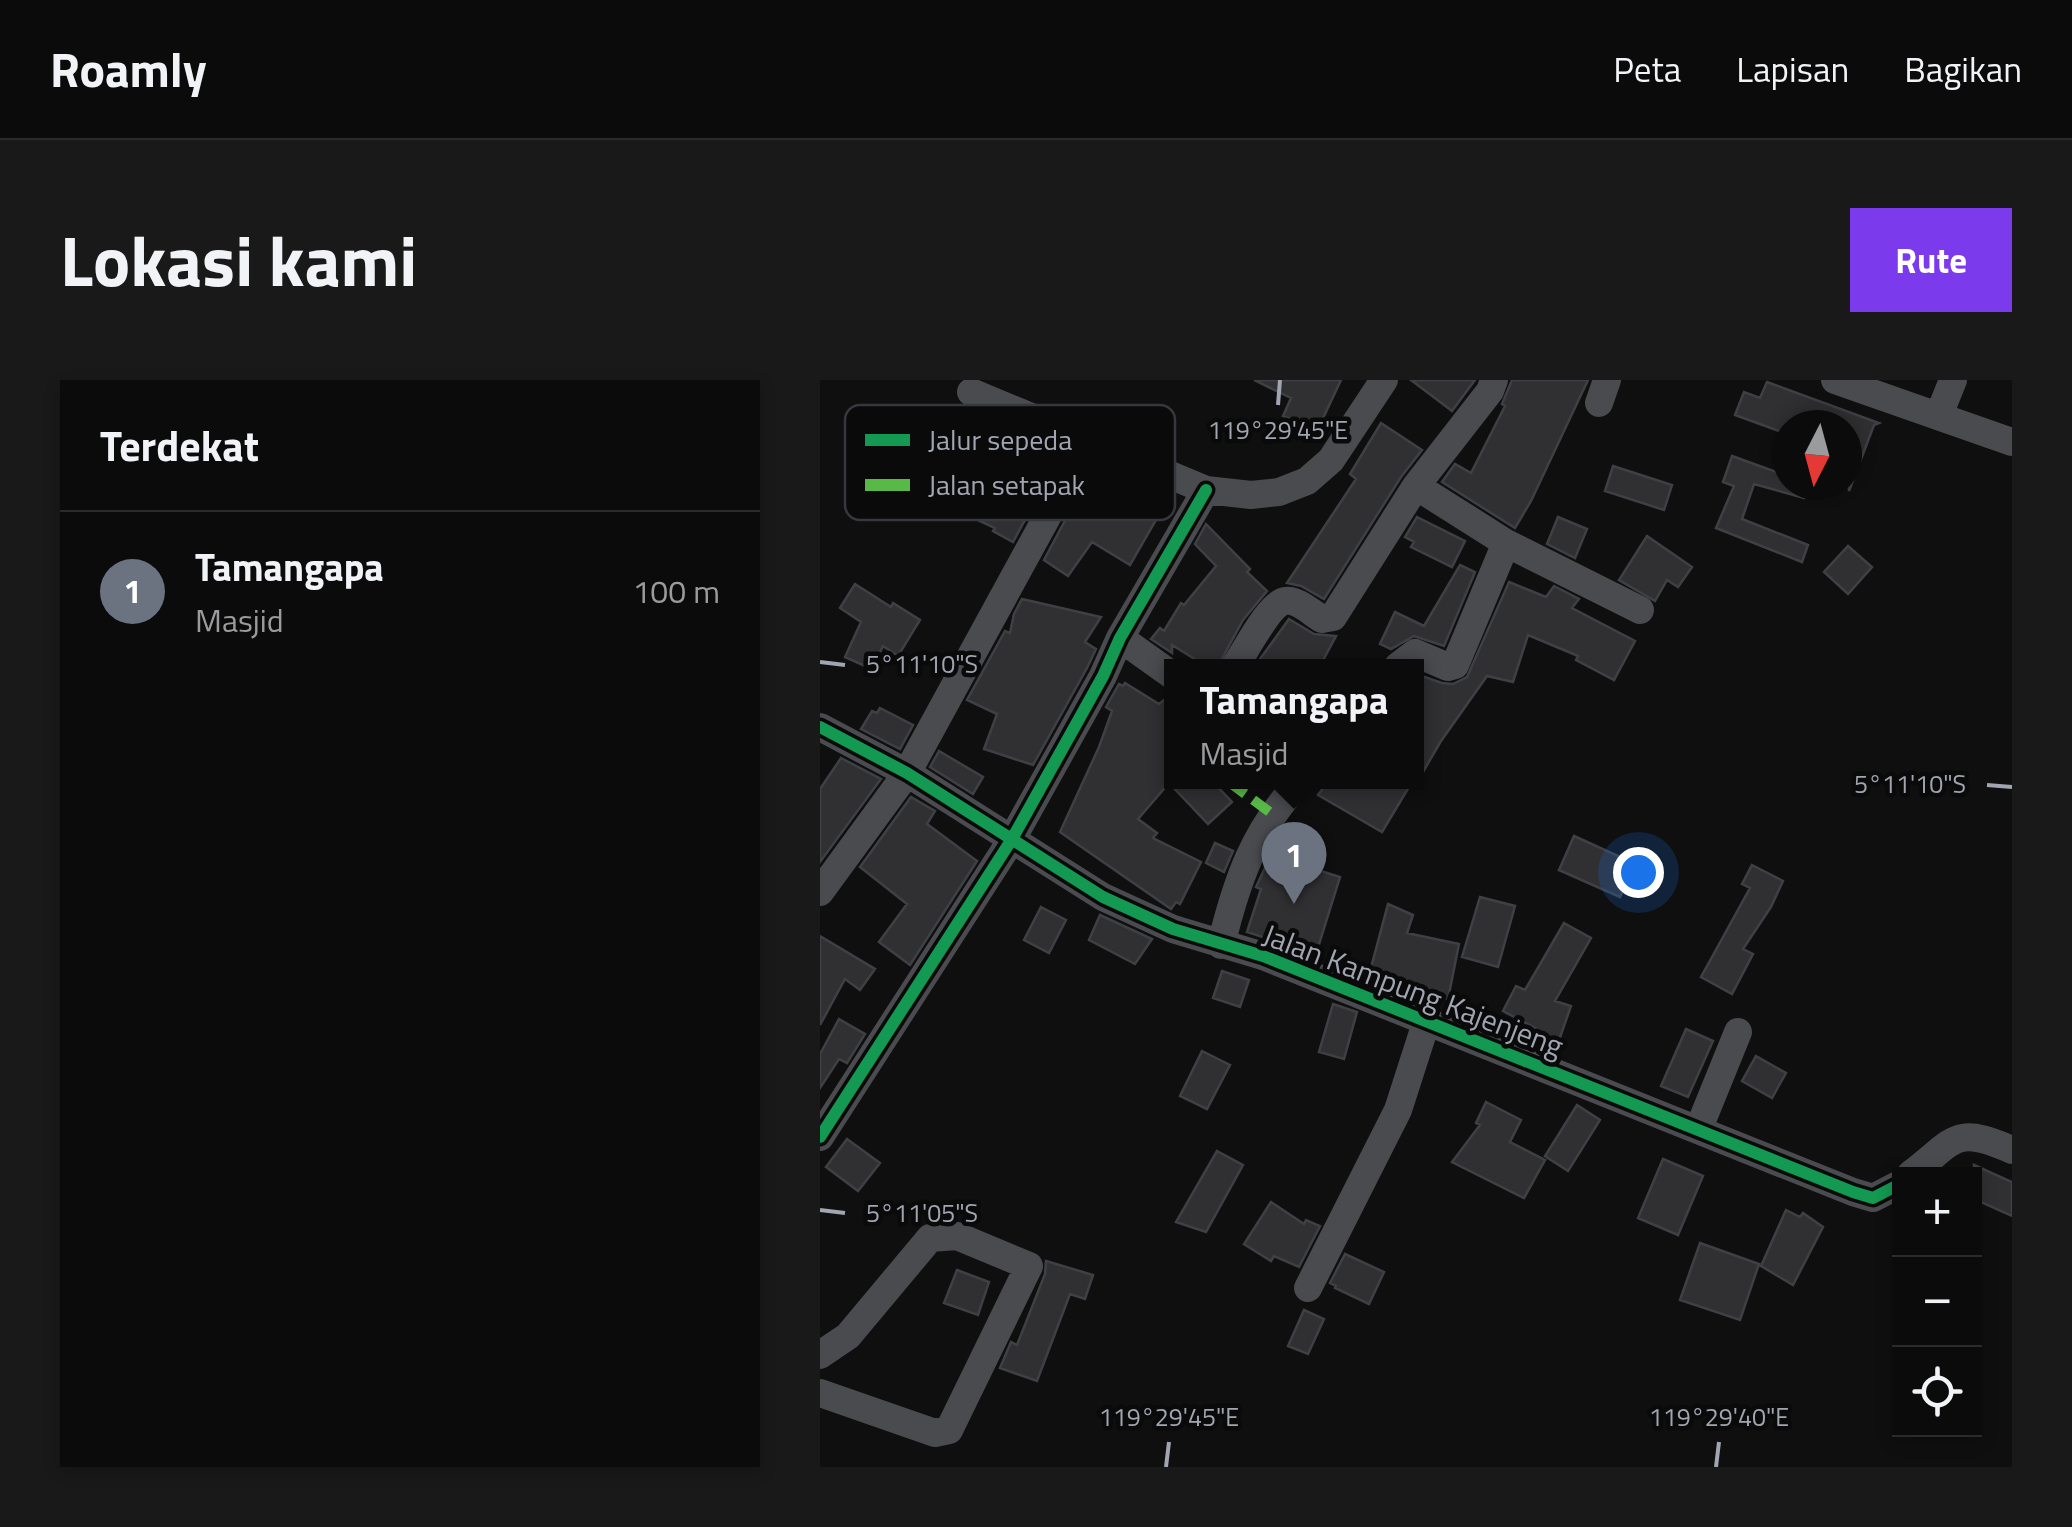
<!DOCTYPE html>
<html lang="id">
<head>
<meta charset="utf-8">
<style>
	:root { --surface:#0b0b0c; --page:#19191a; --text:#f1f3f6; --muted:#9a9b9d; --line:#2b2b2d; --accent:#7c3aed }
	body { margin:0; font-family:"Titillium Web",sans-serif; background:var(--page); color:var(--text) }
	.controls { position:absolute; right:30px; bottom:30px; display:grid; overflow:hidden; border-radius:0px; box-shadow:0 5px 15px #0003 }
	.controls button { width:90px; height:90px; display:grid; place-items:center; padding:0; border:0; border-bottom:2px solid var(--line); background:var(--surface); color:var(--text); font:50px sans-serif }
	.compass { position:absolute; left:952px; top:30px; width:90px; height:90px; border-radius:50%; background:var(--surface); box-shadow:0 5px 15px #0003; rotate:186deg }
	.you { position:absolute; left:818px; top:492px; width:35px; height:35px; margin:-25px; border:8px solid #fff; border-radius:50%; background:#1a73e8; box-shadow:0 0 0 15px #1a73e833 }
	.badge { display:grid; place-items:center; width:65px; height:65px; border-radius:50%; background:var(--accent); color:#fff; font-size:32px; font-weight:700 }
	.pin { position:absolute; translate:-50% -82px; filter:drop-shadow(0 2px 5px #0008) }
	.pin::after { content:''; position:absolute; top:52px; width:35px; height:30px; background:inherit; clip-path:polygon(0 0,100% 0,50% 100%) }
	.popup { position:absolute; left:344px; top:279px; width:260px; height:130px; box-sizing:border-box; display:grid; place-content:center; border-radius:0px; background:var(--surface); filter:drop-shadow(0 2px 8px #0005); font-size:32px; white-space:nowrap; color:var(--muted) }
	.popup b { font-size:38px; color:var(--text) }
	.popup::after { content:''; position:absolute; left:50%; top:100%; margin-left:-20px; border:20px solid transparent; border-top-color:var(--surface) }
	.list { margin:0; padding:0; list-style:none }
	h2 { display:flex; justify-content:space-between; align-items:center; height:130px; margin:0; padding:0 40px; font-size:42px }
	h2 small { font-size:32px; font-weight:400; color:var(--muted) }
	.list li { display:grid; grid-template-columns:65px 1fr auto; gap:30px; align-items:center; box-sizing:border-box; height:160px; padding:0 40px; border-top:2px solid var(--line) }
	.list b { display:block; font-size:38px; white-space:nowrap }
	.list p { margin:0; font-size:32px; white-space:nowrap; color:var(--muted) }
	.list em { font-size:32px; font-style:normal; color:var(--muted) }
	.icon { flex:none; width:55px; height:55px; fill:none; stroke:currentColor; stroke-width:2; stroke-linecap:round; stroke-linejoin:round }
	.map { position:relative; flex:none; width:1192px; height:1087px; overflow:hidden; border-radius:0px }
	header { display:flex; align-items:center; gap:60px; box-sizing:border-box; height:140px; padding:0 50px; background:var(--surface); border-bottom:2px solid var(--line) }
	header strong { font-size:48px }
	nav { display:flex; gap:55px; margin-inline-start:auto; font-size:35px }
	.intro { display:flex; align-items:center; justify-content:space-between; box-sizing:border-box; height:240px; padding:0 60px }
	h1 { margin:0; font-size:70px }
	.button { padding:25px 45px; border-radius:0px; background:var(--accent); color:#fff; font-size:35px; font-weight:700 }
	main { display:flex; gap:60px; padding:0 60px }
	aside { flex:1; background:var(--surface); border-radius:0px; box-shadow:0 5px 15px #0003 }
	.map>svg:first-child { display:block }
	.building { fill:#303032; stroke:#3e4044; stroke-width:2.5 }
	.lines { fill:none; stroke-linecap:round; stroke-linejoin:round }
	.minor { stroke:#4a4b4f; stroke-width:28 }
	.quiet { stroke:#58b947; stroke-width:10; stroke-dasharray:20 10; stroke-linecap:butt }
	.cycleway-casing { stroke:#0a0a0b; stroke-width:19 }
	.cycleway { stroke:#139951; stroke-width:12 }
	.ticks { fill:none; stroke:#a0a5b1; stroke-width:4 }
	.labels { text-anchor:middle; stroke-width:9; stroke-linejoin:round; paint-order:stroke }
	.street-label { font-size:30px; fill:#a0a5b1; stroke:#0a0a0b }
	.key { fill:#0a0a0b; stroke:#37383d; stroke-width:2.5 }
	.key-label { font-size:28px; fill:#a0a5b1 }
	.ticks-label { font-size:25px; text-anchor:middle; fill:#a0a5b1; stroke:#0a0a0b; stroke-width:9; stroke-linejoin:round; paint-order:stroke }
</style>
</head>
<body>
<header>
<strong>Roamly</strong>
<nav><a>Peta</a><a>Lapisan</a><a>Bagikan</a></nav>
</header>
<div class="intro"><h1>Lokasi kami</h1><a class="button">Rute</a></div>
<main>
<aside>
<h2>Terdekat<small></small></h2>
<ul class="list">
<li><span class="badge" style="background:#6b7280">1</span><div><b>Tamangapa</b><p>Masjid</p></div><em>100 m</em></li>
</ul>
</aside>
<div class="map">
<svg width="1192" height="1087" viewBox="0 0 1192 1087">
	<rect width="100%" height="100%" fill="#0f0f10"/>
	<path class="building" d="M434,0H521L497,51L463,36L471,18Z
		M591,0H655L632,31Z
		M692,0H768L711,121L695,148L622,102L635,84L651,93L685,26L682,24Z
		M947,2L1059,43L1054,45L1029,111L1027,45H967V54L915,35L924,12L940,18Z
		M561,43L602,70L581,97L504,219L481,206L467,203L536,99L530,94Z
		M138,69L201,102L205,95L224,105L193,162L173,151L175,148L115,120Z
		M912,76L967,96V105H988L984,118L934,104L922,139L988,165L982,182L896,148L914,106L903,102Z
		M793,86L852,105L844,130L785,111Z
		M290,99L344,126L310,185L272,162L248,196L224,180L257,118L276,127Z
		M597,137L645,161L632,187L591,167L594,162L585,157Z
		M738,137L767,149L755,178L727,164Z
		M386,144L430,189L427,192L447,211L423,240L398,286H386L352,265V273L331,259L340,248L344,251L361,223L364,225L396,186L375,164Z
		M827,156L872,187L858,207L847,200L835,221L799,200Z
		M1028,166L1052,187L1028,214L1004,192Z
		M640,185L655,192L624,266L594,256L571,269L560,264L575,232L604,246Z
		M689,202L726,217L734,206L759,219L752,228L815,261L794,300L756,280L758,276L708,255L693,302L667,296L621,361L596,404V294L622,303L633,304L647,297Z
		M35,204L71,227L73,223L100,240L78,276L63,266L52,289L25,277L41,242L20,228Z
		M202,219L281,237L265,262L276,269L267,288L213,385L164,369L177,334L147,320L185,251L190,253L194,234Z
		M469,239L494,254L516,256L500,286H435Z
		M305,303L339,324L352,314L350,402H393L412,422L388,444L349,403L318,439L337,453L333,458L381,482L360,524L356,522L351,529L240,452L279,367L292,331L286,327L299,304L303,306Z
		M60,328L93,345L80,369L41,349L52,331L57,333Z
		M119,371L163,397L153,414L110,387Z
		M21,378L61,399L0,482V409Z
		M508,402H592L562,452L498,415Z
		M91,417L115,431L107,444L157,481L90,585L59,562L87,524L40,487Z
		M754,456L816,484L800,517L739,490Z
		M395,463L413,471L404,492L386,483Z
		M451,475L520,497L496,574L427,552L441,509L436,507Z
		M932,485L963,501L951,527L923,569L933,574L912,614L881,597L930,508L922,504Z
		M660,517L695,526L678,587L642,577Z
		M568,524L593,535L587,553L639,564L628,619L570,608L548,599Z
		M221,527L246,540L229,573L204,560Z
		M280,535L332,559L315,584L269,560Z
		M744,543L771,558L735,621L751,626L737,666L714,657L717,649L683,631L696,606L705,610Z
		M0,556L55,589L40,610L25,599L0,645Z
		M402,591L429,600L420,627L393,618Z
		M513,624L537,632L524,679L499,672Z
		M19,639L45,654L27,683L19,679L0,708V674Z
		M866,649L893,661L868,717L841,706Z
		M382,671L410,685L387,729L360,716Z
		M936,676L966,693L952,718L922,701Z
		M666,722L701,740L690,762L725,780L704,818L632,782L660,745L656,743Z
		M757,725L780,740L748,791L725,776Z
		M27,759L60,783L38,811L6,787Z
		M397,771L423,785L386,852L356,842Z
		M843,779L883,796L858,855L818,838Z
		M1154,785L1192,802V836L1154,819Z
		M451,822L484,844L486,840L500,846L479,887L454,876L451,881L424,864Z
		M966,830L980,837L983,833L1003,847L973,905L941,886Z
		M880,863L939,884L920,940L860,920Z
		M525,874L564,892L549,924L515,908L516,906L510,903Z
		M226,881L273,895L265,919L250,914L217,1001L180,988L191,962L197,965L225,894Z
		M137,890L169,902L158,935L124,923Z
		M484,930L504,939L488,974L468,966Z"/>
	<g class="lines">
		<path class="minor" d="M674,0L670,11L596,106L686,163L820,230
			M1015,0L1192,62
			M151,12L386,110L431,115L459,112L487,101L511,80L564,0
			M779,23L787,0
			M1119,35L1133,0
			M300,258L352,295
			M415,286C425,272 449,224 465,221C476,218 493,234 502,239L513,237L596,106
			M578,286L595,273L628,287L635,285L686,163
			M0,347L87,393L283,517L353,549L443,576L1033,812L1053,818L1080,804
			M0,512L87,393L268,62
			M401,565C417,500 433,453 479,402
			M879,748L918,652
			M0,757L192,459L283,296L300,258L386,110
			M1091,794C1135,761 1133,744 1192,770
			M488,908L578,730L606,643
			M0,975L28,956L110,858L137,856L209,886L129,1050L115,1053L0,1013"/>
		<path class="quiet" d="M348,359L352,362
			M409,402L451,433"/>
		<g class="cycleway-casing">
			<path id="cycleway" d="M0,347L87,393L283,517L353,549L443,576L1033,812L1053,818L1080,804
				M0,757L192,459L283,296L300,258L386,110"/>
		</g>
		<use href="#cycleway" class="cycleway"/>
	</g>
	<path class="ticks" d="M458,25L460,0M0,282L25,285M1167,405L1192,407M0,830L25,833M346,1087L349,1062M896,1087L899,1062"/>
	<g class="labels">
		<g class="street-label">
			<text transform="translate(593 611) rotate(21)" y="10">Jalan Kampung Kajenjeng</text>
		</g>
	</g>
	<rect x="25" y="25" width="330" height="115" rx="15" class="key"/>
	<rect x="45" y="54" width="45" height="12" fill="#139951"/>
	<rect x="45" y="99" width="45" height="12" fill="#58b947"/>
	<g class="key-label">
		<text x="108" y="70">Jalur sepeda</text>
		<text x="108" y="115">Jalan setapak</text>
	</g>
	<g class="ticks-label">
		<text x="458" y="59">119°29'45"E</text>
		<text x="102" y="293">5°11'10"S</text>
		<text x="1090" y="413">5°11'10"S</text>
		<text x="102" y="842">5°11'05"S</text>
		<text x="349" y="1046">119°29'45"E</text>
		<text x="899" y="1046">119°29'40"E</text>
	</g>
</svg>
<div class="controls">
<button>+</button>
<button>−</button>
<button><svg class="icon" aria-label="locate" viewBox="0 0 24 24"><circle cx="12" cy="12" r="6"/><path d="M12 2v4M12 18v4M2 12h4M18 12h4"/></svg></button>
</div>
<svg class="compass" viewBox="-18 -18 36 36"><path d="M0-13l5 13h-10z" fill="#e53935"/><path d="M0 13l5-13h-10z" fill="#9a9b9d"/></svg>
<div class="you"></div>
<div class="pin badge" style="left:474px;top:524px;background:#6b7280">1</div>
<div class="popup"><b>Tamangapa</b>Masjid</div>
</div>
</main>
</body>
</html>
